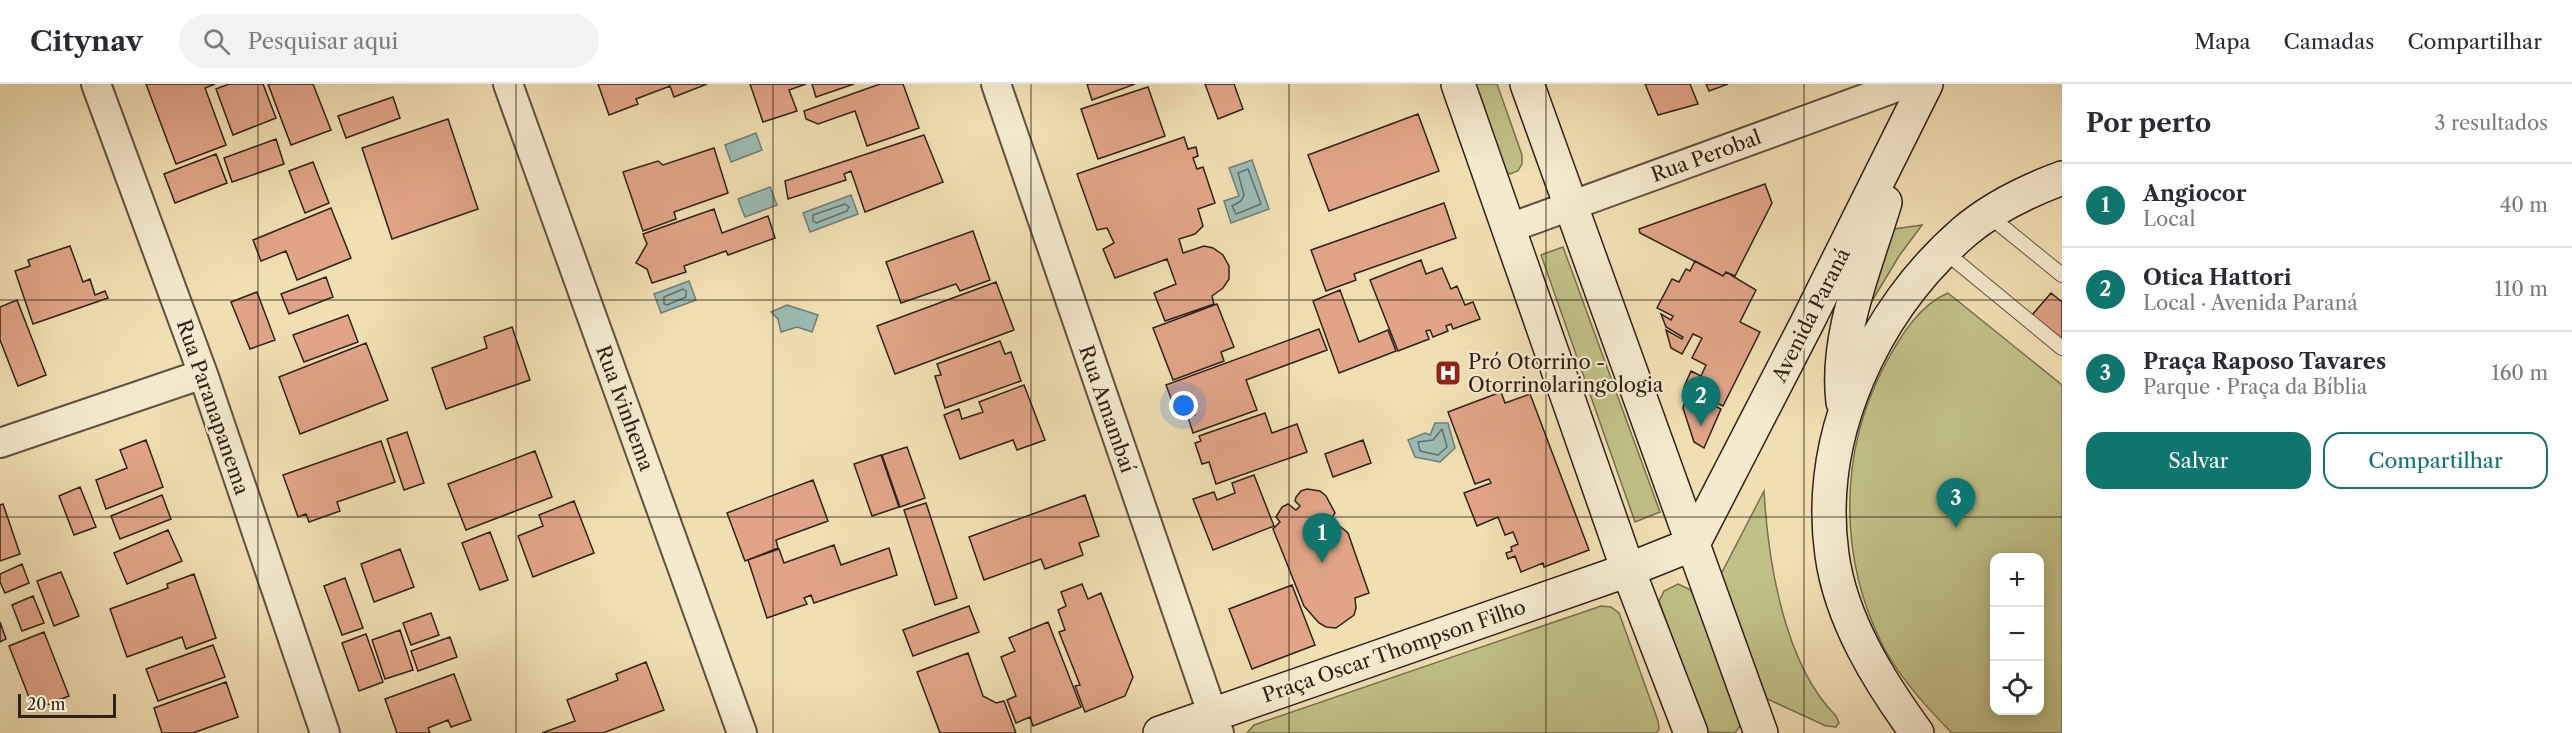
<!DOCTYPE html>
<html lang="pt">
<head>
<meta charset="utf-8">
<style>
	:root { --surface:#fff; --page:#f2f2f3; --text:#2b2b33; --muted:#7c7c81; --line:#e1e1e2; --accent:#0f766e }
	body { margin:0; font-family:"Libre Caslon Text",serif; background:var(--page); color:var(--text) }
	.controls { position:absolute; right:18px; bottom:18px; display:grid; overflow:hidden; border-radius:12px; box-shadow:0 3px 15px #0003 }
	.controls button { width:54px; height:54px; display:grid; place-items:center; padding:0; border:0; border-bottom:2px solid var(--line); background:var(--surface); color:var(--text); font:30px sans-serif }
	.scale { position:absolute; left:18px; bottom:15px; width:98px; box-sizing:border-box; padding-left:6px; border:3px solid #302217; border-top:0; font-size:16px; line-height:21px; white-space:nowrap; color:#302217; -webkit-text-stroke:4px #f5eace; paint-order:stroke }
	.you { position:absolute; left:1184px; top:322px; width:21px; height:21px; margin:-15px; border:4px solid #fff; border-radius:50%; background:#1a73e8; box-shadow:0 0 0 9px #1a73e833 }
	.badge { display:grid; place-items:center; width:39px; height:39px; border-radius:50%; background:var(--accent); color:#fff; font-size:20px; font-weight:700 }
	.pin { position:absolute; translate:-50% -50px; filter:drop-shadow(0 2px 3px #0008) }
	.pin::after { content:''; position:absolute; top:32px; width:21px; height:18px; background:inherit; clip-path:polygon(0 0,100% 0,50% 100%) }
	.list { margin:0; padding:0; list-style:none }
	h2 { display:flex; justify-content:space-between; align-items:center; height:78px; margin:0; padding:0 24px; font-size:26px }
	h2 small { font-size:20px; font-weight:400; color:var(--muted) }
	.list li { display:grid; grid-template-columns:39px 1fr auto; gap:18px; align-items:center; box-sizing:border-box; height:84px; padding:0 24px; border-top:2px solid var(--line) }
	.list b { display:block; font-size:22px; white-space:nowrap }
	.list p { margin:0; font-size:20px; white-space:nowrap; color:var(--muted) }
	.list em { font-size:20px; font-style:normal; color:var(--muted) }
	.actions { display:flex; gap:12px; padding:18px 24px }
	.actions a { flex:1; padding:14px 0; border:2px solid var(--accent); border-radius:18px; text-align:center; font-size:21px; color:var(--accent) }
	.actions .main { background:var(--accent); color:#fff }
	.icon { flex:none; width:33px; height:33px; fill:none; stroke:currentColor; stroke-width:2; stroke-linecap:round; stroke-linejoin:round }
	.map { position:relative; flex:none; width:2062px; height:649px; overflow:hidden }
	header { display:flex; align-items:center; gap:36px; box-sizing:border-box; height:84px; padding:0 30px; background:var(--surface); border-bottom:2px solid var(--line) }
	header strong { font-size:28px }
	nav { display:flex; gap:33px; margin-inline-start:auto; font-size:21px }
	.search { width:420px; height:54px; background:var(--page); display:flex; align-items:center; gap:15px; box-sizing:border-box; padding:0 21px; border-radius:33px; color:var(--muted); font-size:22px }
	main { display:flex }
	aside { flex:1; background:var(--surface) }
	.map>svg:first-child { display:block }
	.green { fill:#c1c087; stroke:#78714f; stroke-width:1.5; fill-rule:evenodd }
	.water { fill:#9bbbb4; stroke:#707e75; stroke-width:1.5 }
	.lines { fill:none; stroke-linecap:round; stroke-linejoin:round }
	.shore { stroke:#666e66; stroke-width:1.5 }
	.building { fill:#e1a488; stroke:#302217; stroke-width:1.5 }
	.lane-casing { stroke:#60513e; stroke-width:16 }
	.street-casing { stroke:#60513e; stroke-width:32 }
	.secondary-casing { stroke:#302217; stroke-width:36 }
	.lane { stroke:#f5eace; stroke-width:14 }
	.street { stroke:#f5eace; stroke-width:28 }
	.secondary { stroke:#f5eace; stroke-width:33 }
	.grid { fill:none; stroke:#302217; stroke-width:1.5; stroke-opacity:0.55 }
	.labels { text-anchor:middle; stroke-width:4.5; stroke-linejoin:round; paint-order:stroke }
	.street-label { font-size:20px; fill:#302217; stroke:#f5eace }
	.poi-label { font-size:20px; fill:#302217; stroke:#f5eace; text-anchor:start }
</style>
</head>
<body>
<header>
<strong>Citynav</strong>
<div class="search"><svg class="icon" aria-label="search" viewBox="0 0 24 24"><circle cx="10" cy="10" r="6"/><path d="M15 15l6 6"/></svg>Pesquisar aqui</div>
<nav><a>Mapa</a><a>Camadas</a><a>Compartilhar</a></nav>
</header>
<main>
<div class="map">
<svg width="2062" height="649" viewBox="0 0 2062 649">
	<rect width="100%" height="100%" fill="#f0dfb3"/>
	<filter id="stains"><feTurbulence type="fractalNoise" baseFrequency=".00333" numOctaves="4"/><feColorMatrix values="0 0 0 0 .2 0 0 0 0 .09 0 0 0 0 .02 0 0 0 .5 -.17"/></filter>
	<radialGradient id="worn" r=".72"><stop offset=".6" stop-color="#630" stop-opacity="0"/><stop offset="1" stop-color="#630" stop-opacity=".3"/></radialGradient>
	<path class="green" d="M1473,0H1497L1522,71V80L1518,87L1510,90L1503,85Z
		M1922,141L1899,172L1869,222L1894,145Z
		M1563,163L1660,428L1635,438L1541,171Z
		M1948,209L2062,301V649H1952C1927,624 1901,595 1884,564C1838,474 1838,368 1886,279C1900,253 1919,221 1948,209ZM1994,474H2040V626H1994Z
		M1764,407C1768,477 1784,580 1836,632L1839,639L1836,643L1826,642L1763,613L1718,496Z
		M1678,500L1689,505L1694,511L1739,637L1740,642L1735,649L1707,648L1659,517L1664,507Z
		M1601,522L1611,523L1619,529L1658,637L1659,646L1656,649H1247L1254,641Z"/>
	<path class="water" d="M756,49L762,66L731,78L725,61Z
		M1252,76L1269,125L1231,139L1224,117L1239,112L1229,84Z
		M770,103L777,121L745,133L738,115Z
		M851,111L858,130L810,148L803,129Z
		M689,197L696,216L661,229L654,210Z
		M787,221L818,231L812,248L797,243L781,248L778,235L771,228Z
		M1435,339H1448L1455,364L1440,378L1415,373L1408,356L1425,349L1430,351Z"/>
	<g class="lines">
		<path class="shore" d="M1248,85L1261,120L1236,130L1232,122L1241,117L1244,111L1238,89Z
			M845,120L849,123L847,127L816,139L813,137V131Z
			M683,205L686,207V213L667,221L664,220V213Z
			M1442,345L1447,363L1438,371L1420,367L1418,358L1433,356Z"/>
	</g>
	<path class="building" d="M146,0H215L205,4L226,61L176,80Z
		M229,0H263L276,34L233,51L216,5Z
		M268,0H313L331,46L291,61Z
		M598,0H707L674,13L670,2L636,15L638,20L609,31Z
		M750,0H806L789,6L797,27L763,38Z
		M812,0H854L816,13Z
		M880,0H903L919,44L867,62L855,27L818,40L806,35L804,27Z
		M1087,0H1135L1092,16Z
		M1205,0H1234L1243,25L1218,35Z
		M1645,0H1690L1698,20L1658,31Z
		M1706,0H1728L1709,7Z
		M1148,3L1165,52L1098,75L1081,25Z
		M393,13L400,34L346,54L338,32Z
		M1418,30L1439,87L1329,127L1308,71Z
		M448,35L478,125L392,155L362,64Z
		M924,51L943,98L865,128L851,87L844,90L846,96L788,115L785,97Z
		M1184,53L1188,65L1196,63L1198,72L1193,74L1197,85L1203,83L1215,119L1198,125L1203,142L1195,150L1179,155L1183,169L1204,162L1213,164L1223,171L1229,182V195L1223,204L1212,212L1214,220L1165,237L1154,209L1176,200L1167,175L1115,194L1103,165L1114,159L1107,144L1097,146L1077,90Z
		M276,55L284,80L232,98L224,74Z
		M714,64L728,109L674,128L676,135L643,147L623,88L658,77L663,81Z
		M216,70L227,99L175,119L164,90Z
		M313,78L329,119L305,129L289,87Z
		M1765,100L1772,119L1735,192L1726,188L1723,192L1640,149L1639,145Z
		M1444,119L1456,154L1354,190L1356,196L1326,207L1311,166Z
		M331,124L351,174L297,196L286,167L261,177L253,156Z
		M714,125L722,149L768,132L775,154L728,171L726,167L684,182L686,188L652,199L647,185L636,179L647,160L643,150Z
		M973,147L990,196L960,207L956,200L901,219L886,178Z
		M70,162L83,198L90,195L95,211L105,207L108,214L33,240L15,187L30,182L28,176Z
		M1421,176L1426,190L1442,184L1451,205L1457,202L1465,221L1473,218L1480,235L1453,245L1451,240L1446,242L1448,247L1433,253L1430,246L1426,247L1429,255L1398,267L1370,196Z
		M1695,177L1723,192L1726,188L1756,206L1740,238L1760,248L1723,322L1684,303L1691,287L1701,292L1706,281L1692,274L1702,254L1693,250L1682,270L1671,264L1666,246L1682,255L1683,253L1666,243L1661,230L1671,236L1673,232L1657,224L1672,195L1679,198L1686,185L1690,187Z
		M326,193L333,213L289,230L281,210Z
		M996,198L1014,246L895,290L877,242Z
		M1340,206L1359,258L1388,246L1396,267L1339,289L1313,217Z
		M257,208L275,256L250,265L231,218Z
		M2051,209L2062,218V255L2032,231Z
		M17,216L46,291L18,302L0,256V223Z
		M1217,220L1234,263L1221,268L1224,277L1173,296L1153,244Z
		M348,231L358,258L304,278L293,251Z
		M512,243L530,296L446,325L432,284L487,264L484,253Z
		M1319,245L1327,266L1246,296L1257,326L1193,349L1188,333L1195,331L1191,319L1175,325L1166,301Z
		M1000,257L1005,270L1011,268L1021,297L945,324L935,292L941,291L937,280Z
		M366,259L388,316L300,350L279,293Z
		M1024,301L1045,356L1017,366L1013,356L960,375L944,331L959,325L962,335L983,328L979,318Z
		M1501,308L1505,319L1530,310L1589,466L1544,483L1543,479L1521,488L1515,472L1508,475L1506,469L1512,467L1511,463L1518,460L1513,448L1505,451L1498,433L1477,442L1464,409L1491,399L1489,395L1475,400L1448,328Z
		M1685,317L1705,326L1708,318L1721,325L1704,364L1694,358L1683,324Z
		M1265,329L1272,349L1297,340L1307,368L1216,400L1209,378L1202,380L1195,359L1201,357L1199,352Z
		M407,348L424,399L404,406L387,355Z
		M146,356L163,403L106,425L96,396L127,384L120,366Z
		M1363,356L1371,379L1333,393L1325,370Z
		M381,357L395,398L337,418L340,427L309,438L306,430L298,433L283,391Z
		M907,363L925,414L900,423L882,371Z
		M535,367L552,413L466,446L448,400Z
		M881,371L899,423L872,432L854,380Z
		M1254,391L1274,442L1213,466L1193,415L1214,408L1217,416L1235,409L1232,399Z
		M813,396L828,437L776,456L778,464L745,477L727,429Z
		M80,403L96,443L74,451L59,412Z
		M1307,405L1320,407L1326,412L1335,429L1331,435L1348,449L1369,509L1355,514L1356,524L1354,531L1336,544L1326,543L1319,539L1304,522L1273,445L1280,438L1276,433L1282,423L1288,420L1296,426L1300,422L1295,417L1296,413L1301,407Z
		M162,411L171,435L120,455L111,432Z
		M1085,411L1099,452L1079,459L1083,471L1045,485L1041,475L984,496L969,453Z
		M574,417L594,469L533,493L518,452L543,442L539,431Z
		M926,419L957,514L935,521L904,426Z
		M3,420L20,470L0,477V421Z
		M168,446L182,477L127,500L114,469Z
		M490,448L508,496L480,506L462,459Z
		M834,461L841,481L889,464L897,491L814,519L811,511L804,514L807,520L767,534L748,476L779,465L784,479Z
		M400,465L414,503L374,518L361,480Z
		M22,480L29,499L5,509L0,498V490Z
		M61,488L79,532L54,542L37,497Z
		M194,490L216,554L186,565L182,553L127,573L110,525L168,504L167,500Z
		M345,494L363,544L342,551L324,502Z
		M1082,500L1088,515L1101,509L1133,593L1125,612L1085,628L1075,602L1080,601L1059,548L1065,546L1058,526L1066,522L1061,508Z
		M1292,501L1315,561L1252,585L1229,525Z
		M33,512L44,539L22,547L12,521Z
		M969,522L979,548L913,572L903,546Z
		M431,529L439,551L411,561L403,539Z
		M0,538L6,555L0,558Z
		M1048,538L1081,623L1033,642L1030,633L1016,639L1007,616L1016,612L1001,573L1015,567L1009,554Z
		M400,546L413,586L385,595L372,556Z
		M44,548L69,612L34,626L9,562Z
		M366,550L383,598L359,607L342,559Z
		M450,553L457,573L418,587L411,567Z
		M213,561L225,593L158,617L146,585Z
		M968,569L983,612L996,619L1004,617L1016,649H940L917,588Z
		M646,578L664,626L603,649H542L575,637L567,616L618,596L616,590Z
		M454,590L471,636L451,643L448,636L428,644L430,649H397L385,615Z
		M226,598L238,633L193,649H162L154,624Z"/>
	<g class="lines">
		<g class="lane-casing">
			<path id="lane" d="M1988,131L2062,191
				M1944,167L2062,264"/>
		</g>
		<g class="street-casing">
			<path id="street" d="M96,0L203,290L325,649
				M508,0L742,649
				M996,0L1219,649
				M1507,145L1905,0
				M0,359L203,290"/>
		</g>
		<g class="secondary-casing">
			<path id="secondary" d="M1458,0L1628,486L1691,649
				M1527,0L1761,649
				M1843,318C1835,251 1866,182 1885,118
				M1160,649L1628,486L1693,460L1807,239L1926,0
				M1917,649C1879,597 1841,536 1832,471C1815,351 1874,226 1964,148C1992,124 2027,107 2062,94"/>
		</g>
		<use href="#lane" class="lane"/>
		<use href="#street" class="street"/>
		<use href="#secondary" class="secondary"/>
	</g>
	<path class="grid" d="M258,0V649M516,0V649M773,0V649M1031,0V649M1289,0V649M1546,0V649M1804,0V649M0,216H2062M0,433H2062"/>
	<defs>
		<g id="hospital-square" transform="scale(1.35)"><rect x="-9" y="-9" width="18" height="18" rx="4" fill="#8f2418" stroke="#f5eace"/><path d="M-5-5h3v3.5h4V-5h3V5h-3V1.5h-4V5h-3Z" fill="#fff"/></g>
	</defs>
	<g fill-rule="evenodd">
		<use href="#hospital-square" x="1448" y="289"/>
	</g>
	<g class="labels">
		<g class="street-label">
			<text transform="translate(1706 72) rotate(-20)" y="7">Rua Perobal</text>
			<text transform="translate(1811 231) rotate(-63)" y="7">Avenida Paraná</text>
			<text transform="translate(213 323) rotate(71)" y="7">Rua Paranapanema</text>
			<text transform="translate(625 324) rotate(70)" y="7">Rua Ivinhema</text>
			<text transform="translate(1107 325) rotate(71)" y="7">Rua Amambaí</text>
			<text transform="translate(1394 567) rotate(-19)" y="7">Praça Oscar Thompson Filho</text>
		</g>
		<g class="poi-label">
			<text x="1468" y="285">Pró Otorrino -<tspan x="1468" dy="23">Otorrinolaringologia</tspan></text>
		</g>
	</g>
	<rect width="100%" height="100%" filter="url(#stains)"/>
	<rect width="100%" height="100%" fill="url(#worn)"/>
</svg>
<div class="controls">
<button>+</button>
<button>−</button>
<button><svg class="icon" aria-label="locate" viewBox="0 0 24 24"><circle cx="12" cy="12" r="6"/><path d="M12 2v4M12 18v4M2 12h4M18 12h4"/></svg></button>
</div>
<div class="scale">20 m</div>
<div class="you"></div>
<div class="pin badge" style="left:1322px;top:479px">1</div>
<div class="pin badge" style="left:1701px;top:342px">2</div>
<div class="pin badge" style="left:1956px;top:444px">3</div>
</div>
<aside>
<h2>Por perto<small>3 resultados</small></h2>
<ul class="list">
<li><span class="badge">1</span><div><b>Angiocor</b><p>Local</p></div><em>40 m</em></li>
<li><span class="badge">2</span><div><b>Otica Hattori</b><p>Local · Avenida Paraná</p></div><em>110 m</em></li>
<li><span class="badge">3</span><div><b>Praça Raposo Tavares</b><p>Parque · Praça da Bíblia</p></div><em>160 m</em></li>
</ul>
<div class="actions"><a class="main">Salvar</a><a>Compartilhar</a></div>
</aside>
</main>
</body>
</html>
